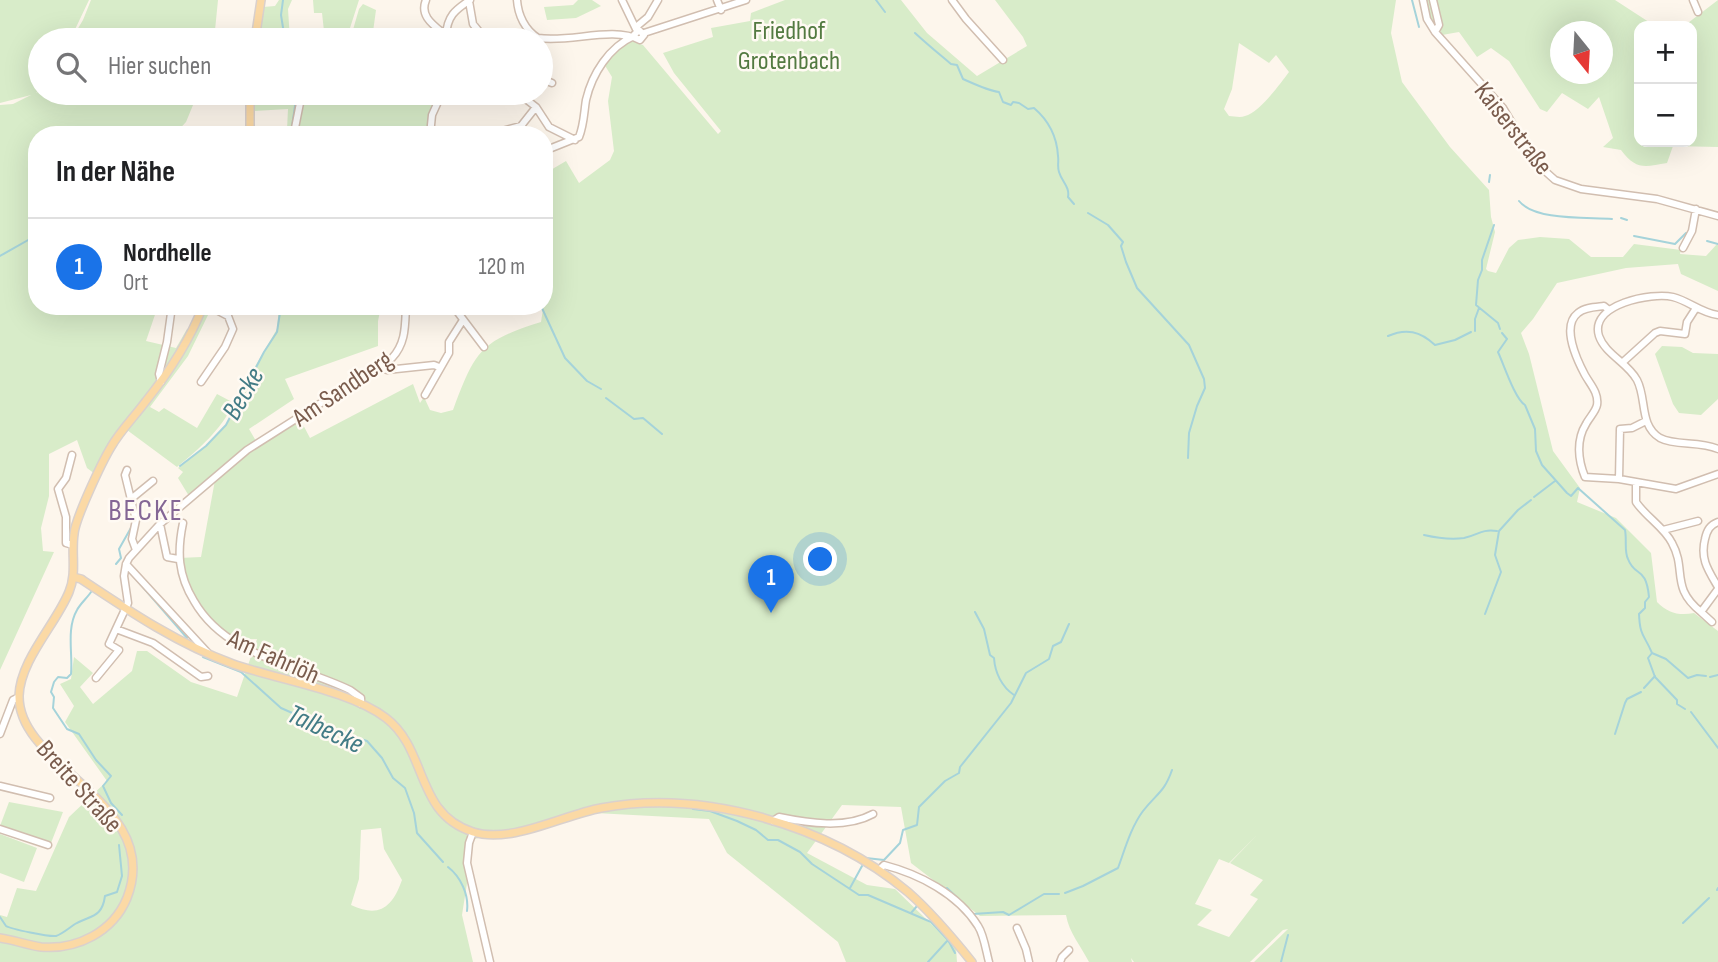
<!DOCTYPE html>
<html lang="de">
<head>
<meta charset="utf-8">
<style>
	:root { --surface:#fff; --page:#f6f6f6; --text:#202124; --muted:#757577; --line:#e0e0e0; --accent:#1a73e8 }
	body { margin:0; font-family:"Sofia Sans Condensed",sans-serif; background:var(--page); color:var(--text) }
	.controls { position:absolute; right:21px; top:21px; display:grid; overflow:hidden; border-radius:14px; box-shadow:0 7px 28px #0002 }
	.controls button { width:63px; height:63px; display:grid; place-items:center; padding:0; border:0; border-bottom:2px solid var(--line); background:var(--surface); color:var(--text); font:35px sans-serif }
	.compass { position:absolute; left:1550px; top:21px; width:63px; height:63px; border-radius:50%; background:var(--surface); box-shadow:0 7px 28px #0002; rotate:162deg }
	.you { position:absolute; left:821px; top:560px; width:24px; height:24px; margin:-18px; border:5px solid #fff; border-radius:50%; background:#1a73e8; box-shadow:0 0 0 10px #1a73e833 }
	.badge { display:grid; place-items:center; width:46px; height:46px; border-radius:50%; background:var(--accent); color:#fff; font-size:23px; font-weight:700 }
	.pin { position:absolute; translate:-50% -58px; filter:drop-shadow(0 2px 4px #0008) }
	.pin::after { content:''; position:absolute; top:37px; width:24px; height:21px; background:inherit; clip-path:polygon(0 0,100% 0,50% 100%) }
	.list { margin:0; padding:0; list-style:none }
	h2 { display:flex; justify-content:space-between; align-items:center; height:91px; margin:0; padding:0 28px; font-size:30px }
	h2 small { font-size:23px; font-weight:400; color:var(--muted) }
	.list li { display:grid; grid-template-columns:46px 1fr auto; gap:21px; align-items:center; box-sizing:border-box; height:98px; padding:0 28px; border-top:2px solid var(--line) }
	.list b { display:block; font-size:26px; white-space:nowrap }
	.list p { margin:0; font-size:23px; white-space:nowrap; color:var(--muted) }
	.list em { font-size:23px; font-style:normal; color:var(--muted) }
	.icon { flex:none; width:38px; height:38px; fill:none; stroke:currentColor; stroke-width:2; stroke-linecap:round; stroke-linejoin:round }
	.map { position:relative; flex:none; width:1718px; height:962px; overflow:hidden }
	.search { position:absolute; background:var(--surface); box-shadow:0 7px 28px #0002; left:28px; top:28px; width:525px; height:77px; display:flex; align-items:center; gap:18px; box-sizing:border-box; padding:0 24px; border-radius:38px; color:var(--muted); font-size:26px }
	.panel { position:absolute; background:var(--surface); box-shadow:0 7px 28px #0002; left:28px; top:126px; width:525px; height:189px; border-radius:28px }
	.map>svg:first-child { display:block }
	.green { fill:#d8ecc9; fill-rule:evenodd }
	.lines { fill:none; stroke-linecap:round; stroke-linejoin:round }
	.stream { stroke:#a5d3da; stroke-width:2 }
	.minor-casing { stroke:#d1beb0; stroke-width:9 }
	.major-casing { stroke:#dad1cd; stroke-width:10 }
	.minor { stroke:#fff; stroke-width:6 }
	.major { stroke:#fbd9a5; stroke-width:7 }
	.labels { text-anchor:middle; stroke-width:5; stroke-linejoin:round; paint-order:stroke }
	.park-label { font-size:26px; fill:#537a41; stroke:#fffaf3 }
	.street-label { font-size:26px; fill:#7a5c4d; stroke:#fffaf3 }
	.water-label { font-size:28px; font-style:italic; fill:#437c86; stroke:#fffaf3 }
	.quarter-label { font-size:30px; letter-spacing:2px; fill:#846695; stroke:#fffaf3 }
</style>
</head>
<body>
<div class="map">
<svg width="1718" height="962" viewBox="0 0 1718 962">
	<rect width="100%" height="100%" fill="#fdf6ec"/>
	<path class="green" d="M0,0H89L70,40H40V88L36,93L40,91V93H198L186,122L174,135H37V306H158L146,341L176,348L187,329L189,330L180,349L109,444L95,474L87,468L77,440L49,454V496L41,528L43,551L54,552L0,670V105L13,104L31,95L0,103Z
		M91,0H218L214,40H71L83,20Z
		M279,0H292L288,9L290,40H257L263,7L275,6Z
		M313,0H359L350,28L340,40H325L322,13H314Z
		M578,0H592L601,6L576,18L547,20L544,7L573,5Z
		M785,0H901L927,33L977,76L1027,46L1023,37L995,0H1396L1391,33L1402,82L1450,147L1489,190L1491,217L1495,232L1486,269L1488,271L1496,273L1509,248L1518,240L1540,237L1569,239L1591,257H1623L1634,244L1681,250L1680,254L1706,256L1718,243V291L1681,274L1678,264L1626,268L1557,283L1533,319L1521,333L1529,354L1553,451L1580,488L1577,502L1616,518L1651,553L1657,602C1668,613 1679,616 1694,613L1718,631V962H1254L1288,929L1283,930L1250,962H1134L1131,958L1132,962H1089C1081,946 1069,933 1066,915L980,916L911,863L901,807L842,805L807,853L867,885L895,889L956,948L957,962H846L838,942L727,853L709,819L595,813L474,839L462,915L473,962H0V915L7,917L17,888L36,891L69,817L107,781L65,722L74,706L60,684L71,679L74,657L93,673L80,687L93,704L132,671L137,651H147L191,682L237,697L257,639L235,640L214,625L188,591L179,558L201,557L215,480L249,452L300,419L310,438L413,384L420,403L424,397L430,410L441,413L453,410C475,351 480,341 541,322L548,277L544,272V197L550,189L544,183V174L566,161L579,183L610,160L614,151L608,101L612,77L604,64L620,47L631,41L643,45L718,134L721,131L674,73L663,53L713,37L711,28L750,21L751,13ZM1239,43L1269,63L1276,55L1289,72C1280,84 1259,113 1245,116C1240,118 1234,116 1229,116L1224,109L1232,89ZM381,828L384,849L402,880C392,908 379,918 351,905L359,879L361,830ZM1257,835L1230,863L1263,880L1250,895L1258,899L1229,937L1197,925L1212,910L1195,904L1219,859L1229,863Z
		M1423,0H1615L1655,26H1639V142H1692V26H1684L1718,0V147L1673,146L1667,163C1644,167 1636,170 1621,150L1603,147L1613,138L1599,97L1588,109L1562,93L1547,112L1540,109L1509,61L1491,48L1477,57L1459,32L1442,35L1435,32ZM1560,32H1602V74H1560Z
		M363,4L376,10L372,39L383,40H350L359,9Z
		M256,93H299L294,127L287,130L288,109L254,111Z
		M304,93H440L430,135H289C304,126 302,109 304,93Z
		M279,306H381L378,321V346L285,379L294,399L249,429L256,441L189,496L178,478L183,472L178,468L206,446L227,424L246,382L277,329Z
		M204,311L209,313L188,356L150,407L159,412L164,408L197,428L217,394L234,403C220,431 200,448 177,467L127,430C158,393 185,355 204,311Z
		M1662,346L1682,347L1693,353L1718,354V399L1701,415L1679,413L1673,404L1655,354Z
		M9,802L63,812L51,843L0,826Z
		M0,834L37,848L24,882L0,873Z"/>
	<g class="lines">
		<path class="stream" d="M283,0L281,15L285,40
			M876,0L885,12
			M1412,0L1419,27
			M915,33C928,45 938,53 951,64L957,65L963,79C972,83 989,91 999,92L1003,102L1011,105L1013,102L1019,103L1028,109L1034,108C1048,120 1057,137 1058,156C1059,162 1057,166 1059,172C1062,182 1070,187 1068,197L1074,204
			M292,127L295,106L294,93
			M1489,182L1490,175
			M1519,201C1535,221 1588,217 1612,219
			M1088,213L1108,225L1123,242L1121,246L1126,262L1137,288L1189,345L1204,379L1205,388L1197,406L1189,433L1188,458
			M1621,218L1627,220
			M1494,225L1482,260V270L1478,280L1476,305L1498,323L1500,329
			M1634,236L1675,244L1686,233
			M1707,241L1718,244
			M0,256L37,235
			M541,306L565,358L587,381L601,389
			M1475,331V319L1479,308
			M1502,333L1507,339L1498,352C1504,365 1515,399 1525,405L1535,429L1536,451L1542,465L1567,493L1571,496L1578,488L1625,530C1627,540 1624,551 1628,559C1635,578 1646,565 1649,597L1645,602V608L1639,614C1640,637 1644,634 1652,653L1648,658L1655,677L1677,700V704L1685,709
			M1388,336C1406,328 1420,331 1435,345L1455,340L1471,332
			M606,398L634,419L643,418L662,434
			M180,466L206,446L226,425L264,352L277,332L281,306
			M1534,497L1555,481
			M1424,535C1437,538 1450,540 1464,538C1479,535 1480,529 1497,531
			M116,564L121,558L119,549L132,526
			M129,571L187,638
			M91,592C87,598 80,604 77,610C66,629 73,654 71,674L67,678L58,677L54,682L51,692L54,697L53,708L67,729L79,734L96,760L111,776L103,786L111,803L122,815
			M975,612L984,629L990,655L994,658C995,673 1002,687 1014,695
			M1485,614L1501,572L1495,555L1499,531L1518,510L1531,500
			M1652,653L1666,659L1688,678L1697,675L1706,676
			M203,657L241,672L281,708L324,727L367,741L382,758L393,778L405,788L414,813L417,833L443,862
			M1710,677L1718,675
			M1644,688L1655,676
			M1691,712L1718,748
			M1615,734L1625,703L1627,699L1641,692
			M693,809L710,811L737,821L756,830L768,840H778L800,852L812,864L859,895H868L931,922L948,940L955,953
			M866,858L884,860L900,843L903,830L917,825L919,807L945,781L959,773L960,767L1011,703L1026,673L1049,659L1053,646L1061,642L1069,624
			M448,867C461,877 469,895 467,911
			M850,888L862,866
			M947,888L967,907
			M1717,890L1718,888
			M1065,893L1083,886L1118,868C1125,849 1131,827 1143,811C1157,793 1164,793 1172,770
			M911,913L917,906
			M973,914L1003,912L1009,915L1044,894H1059
			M0,917C2,920 4,923 6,926C11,929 49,937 56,936C62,934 69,928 75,924C91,915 102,918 105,896L117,892L122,876L119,845
			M1683,923L1709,898
			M928,962L948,940
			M1281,962L1288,935"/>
		<g class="minor-casing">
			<path id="minor" d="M426,0C418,19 439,28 451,40
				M517,0C518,15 525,30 538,38C571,43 612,26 640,40L644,35L639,30L634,35
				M622,0L636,29
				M717,0L721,10
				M952,0L966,19L1003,60
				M1423,0L1427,19L1435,32L1503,108L1536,163L1555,180L1581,189L1657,199L1718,216
				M1433,0L1439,25L1435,32
				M1693,0L1698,12
				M469,1L473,24L486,40
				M636,27L648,17L658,0
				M644,33L746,0
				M446,36C447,16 455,10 470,0
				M541,79L552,83
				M518,93L536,107L549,127L575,140
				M283,135L295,128L302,93
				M430,135L432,115L442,93
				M487,135L521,126L536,107
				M544,151L579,137C584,125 584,112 586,100C592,74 609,47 634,36
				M1683,248L1692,231L1696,209
				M453,306L484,347
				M1609,310L1604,306C1596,307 1585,307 1578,313C1561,326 1577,360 1585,375C1590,384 1599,393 1597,405C1596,411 1589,418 1586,424C1576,440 1578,460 1585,477L1619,479L1676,489L1718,474
				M1718,315C1701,313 1689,301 1673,297C1652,292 1589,304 1599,336C1605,354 1628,363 1637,380C1647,399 1639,425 1660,438C1675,446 1700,441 1718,449
				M1623,362L1655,333L1660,331L1685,334L1687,322L1696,308
				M381,366L387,370L434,365L439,367
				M161,382L159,374L167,342L172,306
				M201,382L225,347L233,329L228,316L209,306
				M425,395L449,353V342L463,320
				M72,455L66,478L58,489L66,517V543L73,545
				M127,470L125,475L136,520L132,539L136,550
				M1619,479L1620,429L1632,428L1646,421
				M1636,483V502C1646,517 1664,527 1672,543C1687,570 1670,587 1701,612
				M131,499L153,481
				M1718,522C1710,525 1707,530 1705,539C1700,559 1708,570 1718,587
				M183,523C177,552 178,575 194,601C226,657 296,664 350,690L361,698V704
				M160,524L167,557L178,559
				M1663,530L1698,521
				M126,564L208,653
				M1712,622L1701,612L1718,589
				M116,629L153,643L201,677L208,676
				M96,678L119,650L109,644L128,603L124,576L126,564L129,558L160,524L247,450L392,358C406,343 405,326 406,306
				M0,734L13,700L19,697
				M0,786L50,798
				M773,821L779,817C808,823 846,829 873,814
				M0,829L48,845
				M473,832L469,843L467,863L490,962
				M879,870L884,865C919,874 958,894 978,926C984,935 986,951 989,962
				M1017,928L1026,949L1029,962
				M1060,962L1062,957L1069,950"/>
		</g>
		<g class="major-casing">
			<path id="major" d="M255,40L261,0
				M250,135V93
				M73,577L81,579C129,611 178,644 233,664C278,680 349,690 386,718C428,750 415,814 473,832C511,844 563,815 601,808C704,789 828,825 908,892C932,913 952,937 972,962
				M0,938C14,940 27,945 41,947C77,950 113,932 127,898C164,803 18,768 19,696C20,660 56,624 69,592C77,573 71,554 74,534C75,519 102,462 111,447C120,431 135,416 146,401C170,371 189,342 203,306"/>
		</g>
		<use href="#minor" class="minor"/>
		<use href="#major" class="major"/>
	</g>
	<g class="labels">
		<g class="park-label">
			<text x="789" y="39">Friedhof<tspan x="789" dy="30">Grotenbach</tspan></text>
		</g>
		<g class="street-label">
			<text transform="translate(1514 128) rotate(52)" y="9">Kaiserstraße</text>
			<text transform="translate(342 388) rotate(-34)" y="9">Am Sandberg</text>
			<text transform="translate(274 656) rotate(24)" y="9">Am Fahrlöh</text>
			<text transform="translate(80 786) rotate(48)" y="9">Breite Straße</text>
		</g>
		<g class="water-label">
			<text transform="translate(242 393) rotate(-60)" y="10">Becke</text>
			<text transform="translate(326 728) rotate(25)" y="10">Talbecke</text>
		</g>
		<g class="quarter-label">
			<text x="146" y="520">BECKE</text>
		</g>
	</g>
</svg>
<div class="controls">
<button>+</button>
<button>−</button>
</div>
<svg class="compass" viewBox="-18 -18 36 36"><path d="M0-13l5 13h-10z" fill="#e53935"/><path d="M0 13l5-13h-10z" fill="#757577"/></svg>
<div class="you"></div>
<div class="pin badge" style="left:771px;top:613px">1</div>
<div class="search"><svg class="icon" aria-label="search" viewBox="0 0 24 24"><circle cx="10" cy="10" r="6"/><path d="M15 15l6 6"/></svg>Hier suchen</div>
<section class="panel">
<h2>In der Nähe<small></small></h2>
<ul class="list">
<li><span class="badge">1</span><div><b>Nordhelle</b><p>Ort</p></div><em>120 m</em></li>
</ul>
</section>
</div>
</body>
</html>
